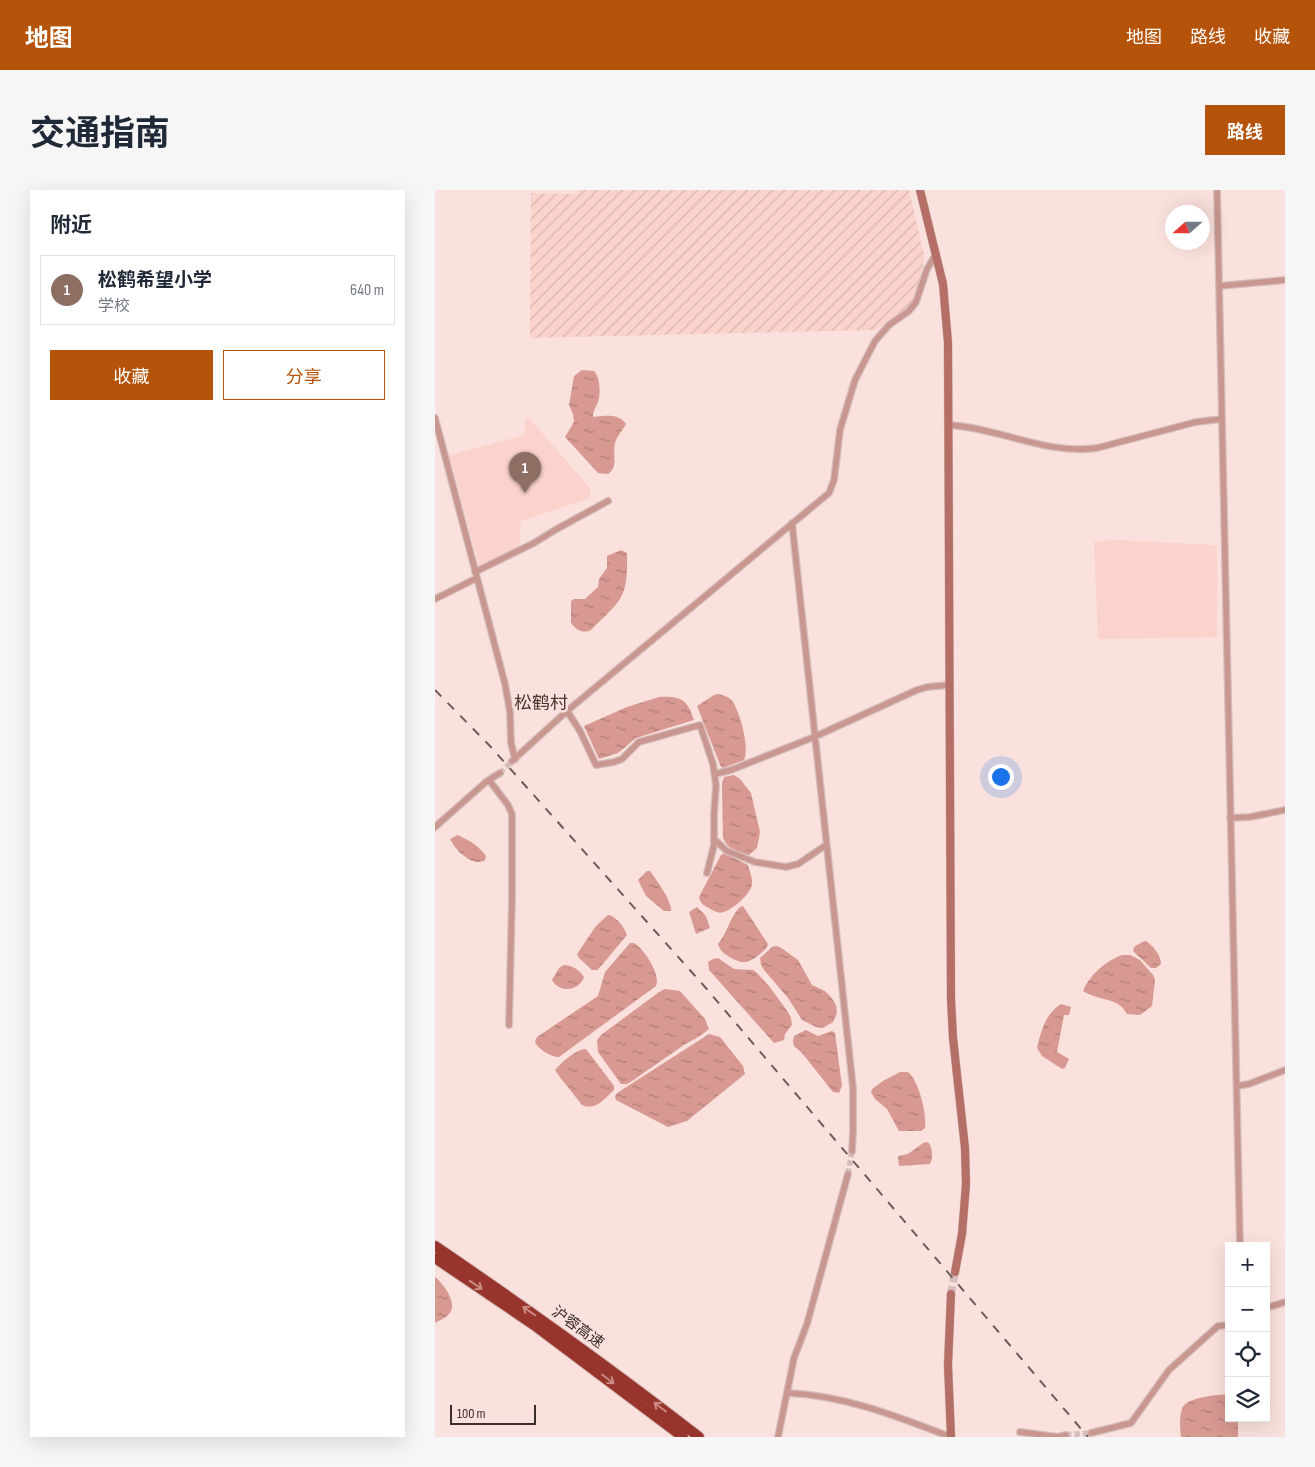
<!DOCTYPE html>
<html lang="zh">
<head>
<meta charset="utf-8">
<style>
	:root { --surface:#fff; --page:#f6f6f7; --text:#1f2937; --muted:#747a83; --line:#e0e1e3; --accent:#b45309 }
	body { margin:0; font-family:"Sofia Sans Condensed","Noto Sans SC",sans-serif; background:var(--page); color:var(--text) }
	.controls { position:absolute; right:15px; bottom:15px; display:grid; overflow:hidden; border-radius:0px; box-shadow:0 5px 20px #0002 }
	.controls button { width:45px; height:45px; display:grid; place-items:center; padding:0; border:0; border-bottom:1px solid var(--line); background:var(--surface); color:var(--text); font:25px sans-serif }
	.compass { position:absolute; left:730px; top:15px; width:45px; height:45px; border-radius:50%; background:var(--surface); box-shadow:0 5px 20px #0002; rotate:249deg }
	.scale { position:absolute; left:15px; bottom:12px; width:86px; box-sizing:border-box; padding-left:5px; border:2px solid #3a2e2c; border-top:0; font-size:14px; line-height:18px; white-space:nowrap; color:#3a2e2c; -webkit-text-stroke:4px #fbe1dd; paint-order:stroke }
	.you { position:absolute; left:565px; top:586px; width:18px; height:18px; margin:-12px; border:4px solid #fff; border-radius:50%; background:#1a73e8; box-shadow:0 0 0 8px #1a73e833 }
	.badge { display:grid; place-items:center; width:32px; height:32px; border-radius:50%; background:var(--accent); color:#fff; font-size:16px; font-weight:700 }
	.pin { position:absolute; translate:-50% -41px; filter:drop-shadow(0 1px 2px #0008) }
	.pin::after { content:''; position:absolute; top:26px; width:18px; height:15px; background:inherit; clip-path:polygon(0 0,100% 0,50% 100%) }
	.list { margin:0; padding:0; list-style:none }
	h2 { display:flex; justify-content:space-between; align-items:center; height:65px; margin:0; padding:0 20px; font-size:21px }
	h2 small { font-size:16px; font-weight:400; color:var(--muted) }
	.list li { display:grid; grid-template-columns:32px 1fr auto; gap:15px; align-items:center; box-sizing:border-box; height:70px; margin:0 10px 10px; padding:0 10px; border:1px solid var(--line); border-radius:0px }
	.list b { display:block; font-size:19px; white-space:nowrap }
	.list p { margin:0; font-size:16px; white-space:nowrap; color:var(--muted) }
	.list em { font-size:16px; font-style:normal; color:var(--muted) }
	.actions { display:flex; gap:10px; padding:15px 20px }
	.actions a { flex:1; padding:11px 0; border:1px solid var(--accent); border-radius:0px; text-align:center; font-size:18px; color:var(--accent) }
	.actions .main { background:var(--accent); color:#fff }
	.icon { flex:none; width:28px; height:28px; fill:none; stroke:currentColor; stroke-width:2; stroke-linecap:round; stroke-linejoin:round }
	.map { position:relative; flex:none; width:850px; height:1247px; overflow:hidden; border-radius:0px }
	header { display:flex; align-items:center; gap:30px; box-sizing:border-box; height:70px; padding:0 25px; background:var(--accent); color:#fff }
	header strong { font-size:24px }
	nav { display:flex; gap:28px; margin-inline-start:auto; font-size:18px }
	.intro { display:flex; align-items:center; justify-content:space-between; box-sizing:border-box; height:120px; padding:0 30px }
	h1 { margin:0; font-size:35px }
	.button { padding:12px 22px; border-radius:0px; background:var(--accent); color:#fff; font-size:18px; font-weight:700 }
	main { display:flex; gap:30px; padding:0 30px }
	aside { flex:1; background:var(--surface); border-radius:0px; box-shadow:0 5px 20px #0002 }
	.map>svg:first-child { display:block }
	.built { fill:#fbd2cc }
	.industrial { fill:url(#industrial-furrows) }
	.water { fill:url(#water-ripples) }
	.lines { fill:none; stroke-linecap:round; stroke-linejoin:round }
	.street-tunnel { stroke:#d4bdba; stroke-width:5.5; stroke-dasharray:5.5 3; stroke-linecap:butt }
	.secondary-tunnel { stroke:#d4bdba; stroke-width:8; stroke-dasharray:8 4; stroke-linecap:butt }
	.street-casing { stroke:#d4bdba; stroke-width:8 }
	.secondary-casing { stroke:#d4bdba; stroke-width:9 }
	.highway-casing { stroke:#d4bdba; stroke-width:12 }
	.street { stroke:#c99790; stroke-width:5.5 }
	.secondary { stroke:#b66f66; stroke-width:8 }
	.highway { stroke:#97342c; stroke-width:10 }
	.rail { stroke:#6c5c5a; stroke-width:2; stroke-dasharray:9 9; stroke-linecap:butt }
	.oneway { stroke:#c98a84 }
	.labels { text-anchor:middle; stroke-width:5; stroke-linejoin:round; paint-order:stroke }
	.street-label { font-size:15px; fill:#3a2e2c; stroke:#fbe1dd }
	.quarter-label { font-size:18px; fill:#4e3531; stroke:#fbe1dd }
</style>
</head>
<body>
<header>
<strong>地图</strong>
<nav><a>地图</a><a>路线</a><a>收藏</a></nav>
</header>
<div class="intro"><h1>交通指南</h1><a class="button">路线</a></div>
<main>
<aside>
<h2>附近<small></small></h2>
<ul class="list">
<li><span class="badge" style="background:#8d6e63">1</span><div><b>松鹤希望小学</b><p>学校</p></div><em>640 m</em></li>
</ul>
<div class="actions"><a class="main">收藏</a><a>分享</a></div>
</aside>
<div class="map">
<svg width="850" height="1247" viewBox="0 0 850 1247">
	<defs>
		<pattern id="industrial-furrows" width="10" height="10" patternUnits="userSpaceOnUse" patternTransform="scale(1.25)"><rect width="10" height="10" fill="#fbd2cc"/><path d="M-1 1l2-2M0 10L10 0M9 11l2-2" fill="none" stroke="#d8b5af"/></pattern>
		<pattern id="water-ripples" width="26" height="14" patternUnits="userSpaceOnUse" patternTransform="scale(1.25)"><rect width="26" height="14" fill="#d79991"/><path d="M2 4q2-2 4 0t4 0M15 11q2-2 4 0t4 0" fill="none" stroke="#af7d77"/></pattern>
	</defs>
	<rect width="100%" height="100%" fill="#fbe1dd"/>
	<path class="built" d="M94,228L155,298V308L86,331L84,359L45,378L14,265L90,245V230Z
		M680,350L782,355V447L663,449L659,352Z"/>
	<path class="industrial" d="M142,0H474L489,65L487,85L480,110L473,118L440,140L95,148L96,3L142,4Z"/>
	<path class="water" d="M147,180L159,181C165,187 166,203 163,212C161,217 158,221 158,227C169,226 183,223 191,234C188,240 182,246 180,253C177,264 184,277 173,284L163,283L130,247L139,232L138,224L134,215L139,186Z
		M186,360L192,363C193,409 187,409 156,440C148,444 141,440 136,433V411L139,409H150L163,397L164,389L172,378V366Z
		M283,504C288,505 295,507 298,512C305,523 315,558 309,570L288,578L286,577L262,516L279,505Z
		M224,507C246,506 252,509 259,530L201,548L183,563L164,569L149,536L192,517Z
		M299,585L305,589L316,603L325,642L322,658L314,665C303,662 293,660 288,648L287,594L289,587Z
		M23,645C36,652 42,654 51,666L50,670C38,678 20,660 15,649Z
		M289,663L313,675C314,680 318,689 317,694C316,704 298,719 289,722C283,724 279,721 274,718C268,715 265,713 264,707L286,665Z
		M212,681H215C221,689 238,713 236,721H229L211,706L203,690Z
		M308,716L333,754C332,758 330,760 326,763C313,774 308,775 293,766C288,763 285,760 283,754C293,742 294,728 305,717Z
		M262,717L271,726L275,738L261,744L254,722Z
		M173,725C181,726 190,738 192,745L167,775L162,780H157L144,768L142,764L161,736Z
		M711,751C718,756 726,765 726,774L721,778H716L698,761L699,757L707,752Z
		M195,753H199C209,759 226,784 221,796L124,867C116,867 104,860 100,852L102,847L163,806L170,782Z
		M341,756L345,757L363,770L377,795L390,801L396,807L401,815L402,823L398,832L388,838L381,837L367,830L353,808L329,780L326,775L325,768L337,757Z
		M687,765H695L705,770L718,785L720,790L717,816L705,825L692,824C690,822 689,819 687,817C677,808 659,809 648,801C654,786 670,771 687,765Z
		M283,768L299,779L318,780L322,783L334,796L353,822L356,828L357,835L350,844L349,850L339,853L274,780L273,772L278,769Z
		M129,775C137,775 145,780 149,787C144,802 124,803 117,790L124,778Z
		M230,799L245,801L270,829L274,839L265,846L249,855L197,891L192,894H186L163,862L162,850L166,845L224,802Z
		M626,814L636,817L634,825H629L622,862L634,869L630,878L627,879L607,866L602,858C606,842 610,824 626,814Z
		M371,840L383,846L397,841L400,843L407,896L404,903L398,902L367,863L359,856L358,851L359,846Z
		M274,844L285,847L308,876L310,884L252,931L233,937L181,910L180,906L182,903Z
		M151,859L179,896V900C169,909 161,921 147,915L124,886L120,880C127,872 140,860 151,859Z
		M465,882H473C484,891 492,924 490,938L486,941H464L452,919L440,909L436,902L437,899L448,891Z
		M493,952C498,957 498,968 495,974L464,976L463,966L473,964L488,953Z
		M0,1087C8,1093 21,1111 16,1121C13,1127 5,1130 0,1133Z
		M794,1204V1228H803V1247H746C745,1238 744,1228 747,1219C750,1207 782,1205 794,1204Z"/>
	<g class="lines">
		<path class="street-tunnel" d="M65,583L77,571
			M413,984L417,961
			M631,1245L656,1243"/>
		<path class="secondary-tunnel" d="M516,1104L520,1082"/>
		<g class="street-casing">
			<path id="street" d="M782,0L805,1056
				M784,96L850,90
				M0,228L70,494L75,522L76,553L80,569
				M514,235C564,238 611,265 662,258L761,232L786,229
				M357,333L418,898V941L417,961
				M40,382L99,353L120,340L173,311
				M0,409L42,388
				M132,521L145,541L161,575L179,572L187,569L204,552L265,535L278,574L281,595L279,624V655L272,683
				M77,571L132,521L394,303L399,290L405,240L420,190L440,151L454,135L474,121L481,112L492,79L501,64
				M280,584L296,580L379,547L482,500L492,497L514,495
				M54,590L73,615L77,624V709L74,835
				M795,628L815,627L850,620
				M0,637L52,591L65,583
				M279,649L292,661L320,672L351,677L363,674L391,655
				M802,896L814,894L850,880
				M831,1118L850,1112
				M352,1203C409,1205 464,1227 516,1247
				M585,1242L623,1247L631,1245
				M656,1243L696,1233L734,1180L783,1136L794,1135
				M343,1247L359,1168L372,1134L413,984"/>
		</g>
		<g class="secondary-casing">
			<path id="secondary" d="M485,0L508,94L513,153L516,809L518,848L530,958L531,994L527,1044L520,1082
				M516,1247L513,1175L516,1104"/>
		</g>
		<g class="highway-casing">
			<path id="highway" d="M0,1056C90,1117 178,1180 264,1247
				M0,1068L99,1135L248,1247"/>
		</g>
		<use href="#street" class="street"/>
		<use href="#secondary" class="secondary"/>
		<use href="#highway" class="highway"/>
		<path class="rail" d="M0,500L54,555L270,797L653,1247"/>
	</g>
	<defs><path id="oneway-shaft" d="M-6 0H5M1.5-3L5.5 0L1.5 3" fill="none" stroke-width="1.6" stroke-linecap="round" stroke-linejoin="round" transform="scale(1.25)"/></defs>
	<g class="oneway">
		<use href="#oneway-shaft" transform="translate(41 1095) rotate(34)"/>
		<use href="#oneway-shaft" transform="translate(94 1121) rotate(-145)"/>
		<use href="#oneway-shaft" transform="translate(173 1189) rotate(37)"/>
		<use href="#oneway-shaft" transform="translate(225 1217) rotate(-143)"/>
	</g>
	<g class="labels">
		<g class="street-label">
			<text transform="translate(143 1137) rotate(36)" y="5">沪蓉高速</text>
		</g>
		<g class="quarter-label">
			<text x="106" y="519">松鹤村</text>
		</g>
	</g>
</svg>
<div class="controls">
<button>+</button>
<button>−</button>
<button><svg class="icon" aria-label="locate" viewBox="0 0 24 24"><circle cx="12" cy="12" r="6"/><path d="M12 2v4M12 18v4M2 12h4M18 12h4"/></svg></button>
<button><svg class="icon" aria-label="layers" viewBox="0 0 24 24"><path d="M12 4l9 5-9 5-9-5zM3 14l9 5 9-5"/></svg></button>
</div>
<svg class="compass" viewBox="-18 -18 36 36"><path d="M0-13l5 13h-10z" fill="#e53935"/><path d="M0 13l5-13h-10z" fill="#747a83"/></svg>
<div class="scale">100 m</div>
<div class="you"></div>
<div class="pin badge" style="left:90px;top:303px;background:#8d6e63">1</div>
</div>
</main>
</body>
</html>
